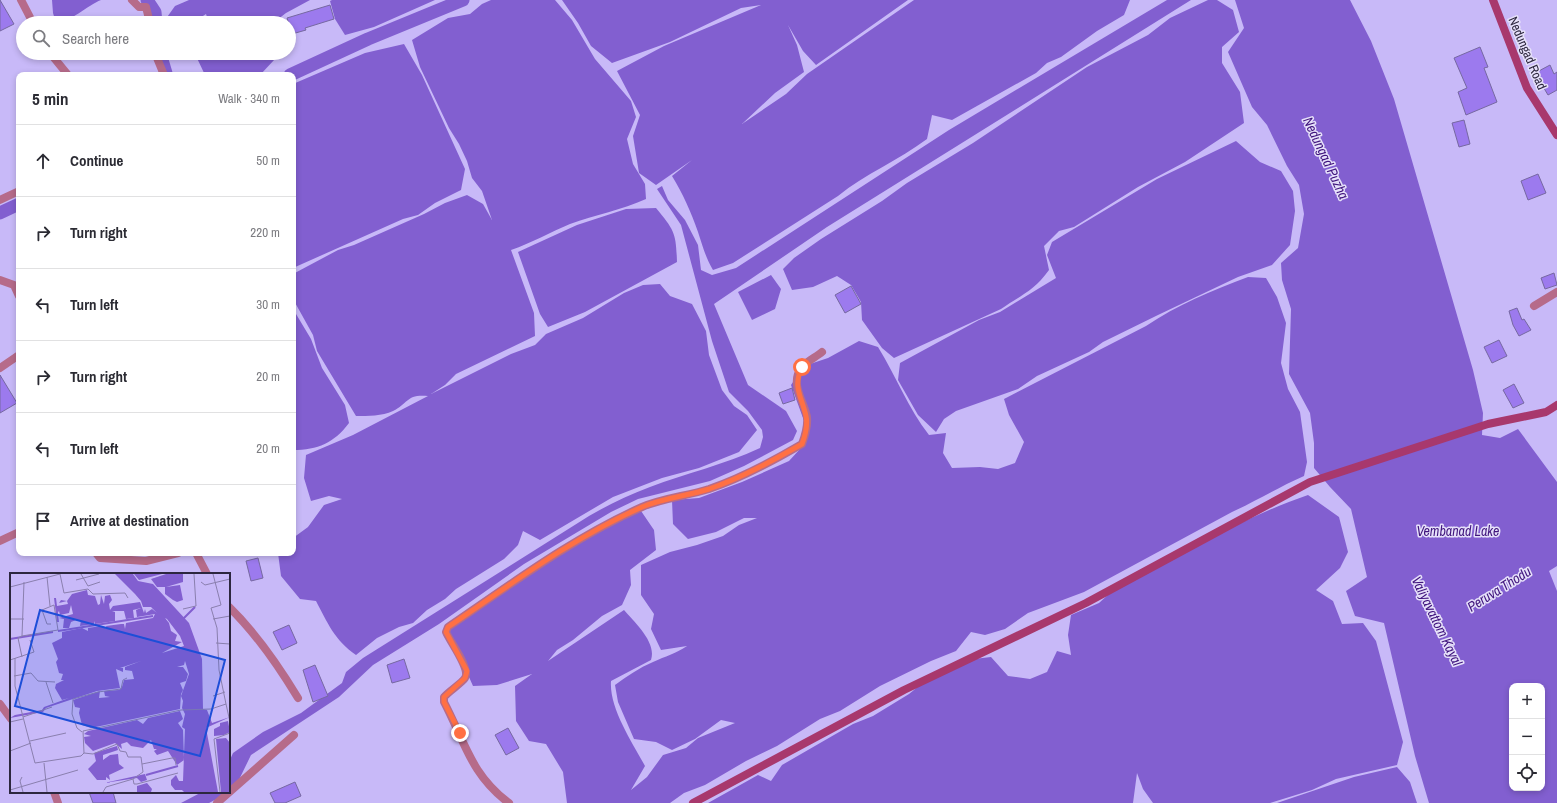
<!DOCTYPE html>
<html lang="en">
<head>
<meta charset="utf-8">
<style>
	:root { --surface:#fff; --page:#f2f2f3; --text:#2b2b33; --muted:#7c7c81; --line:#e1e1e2 }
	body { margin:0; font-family:"Archivo Narrow",sans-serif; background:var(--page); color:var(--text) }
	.controls { position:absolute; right:12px; bottom:12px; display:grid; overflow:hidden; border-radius:8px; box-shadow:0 2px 6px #0003 }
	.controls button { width:36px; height:36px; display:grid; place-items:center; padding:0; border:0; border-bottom:1px solid var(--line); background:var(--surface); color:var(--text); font:20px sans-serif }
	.stop { position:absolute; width:12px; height:12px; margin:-9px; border:3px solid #ff7043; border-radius:50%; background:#fff }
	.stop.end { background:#ff7043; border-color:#fff; box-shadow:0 1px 4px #0008 }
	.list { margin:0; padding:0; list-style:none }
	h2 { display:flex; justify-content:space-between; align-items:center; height:52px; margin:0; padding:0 16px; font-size:17px }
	h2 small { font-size:13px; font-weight:400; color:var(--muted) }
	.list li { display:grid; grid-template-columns:26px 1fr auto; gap:12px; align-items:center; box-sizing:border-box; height:72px; padding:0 16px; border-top:1px solid var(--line) }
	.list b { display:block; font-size:15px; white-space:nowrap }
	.list em { font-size:13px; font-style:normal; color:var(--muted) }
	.icon { flex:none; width:22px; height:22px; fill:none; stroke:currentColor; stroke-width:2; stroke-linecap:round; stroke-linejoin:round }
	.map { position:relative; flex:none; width:1557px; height:803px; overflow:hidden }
	.search { position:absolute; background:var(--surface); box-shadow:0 2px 6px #0003; left:16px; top:16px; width:280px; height:44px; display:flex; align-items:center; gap:10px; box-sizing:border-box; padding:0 14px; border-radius:22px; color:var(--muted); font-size:15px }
	.panel { position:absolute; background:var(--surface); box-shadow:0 2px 6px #0003; left:16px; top:72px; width:280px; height:484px; border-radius:8px }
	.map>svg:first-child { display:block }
	.water { fill:#825fd0; fill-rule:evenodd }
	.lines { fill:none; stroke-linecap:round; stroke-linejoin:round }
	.canal { stroke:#825fd0; stroke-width:13 }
	.building { fill:#9c7aee; stroke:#7668a1 }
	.street { stroke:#b66b8a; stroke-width:8 }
	.secondary { stroke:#a8386d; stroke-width:8 }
	.route { stroke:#ff7043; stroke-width:5 }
	.labels { text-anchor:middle; stroke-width:3; stroke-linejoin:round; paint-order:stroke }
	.street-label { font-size:13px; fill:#2d273f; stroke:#e6e1fa }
	.water-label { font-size:14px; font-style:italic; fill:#41167e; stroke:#e6e1fa }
	.inset-river { fill:none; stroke:#825fd0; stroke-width:2 }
	.inset-road { fill:none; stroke:#8a7fae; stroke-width:1 }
	.view { fill:#1d4ed8; fill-opacity:0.15; stroke:#1d4ed8; stroke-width:2 }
	.inset-edge { fill:none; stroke:#2d273f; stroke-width:2 }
</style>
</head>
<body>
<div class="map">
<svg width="1557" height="803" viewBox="0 0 1557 803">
	<rect width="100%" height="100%" fill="#c8b9f8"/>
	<path class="water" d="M52,0H101C88,5 69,23 56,23L53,13Z
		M189,0H310L286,13L273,23H209L206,14L192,23H167L165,20L175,6Z
		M332,0H435L374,27L345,35L335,19L330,1Z
		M491,0H555L572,20L595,59L631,101L636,117L627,139L633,164L645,184L646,199C622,210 595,215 570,224C550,232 532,243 511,250L534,313L535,336L456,374L445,385L431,394L511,354L535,345L546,334L583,318L624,293L643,285L660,284L670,296L692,304L706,331L709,355L722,390L734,406L747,415L757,430L739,452L699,468L662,478L613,497L540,540L523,531L518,545L504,559L456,589L445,599L427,610L413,623L399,627L377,638L356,655C335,641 327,622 316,601L300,599L281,576L278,553H293V538L308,527L324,505L342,499L329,496L311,501L304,478L306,455L353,435L428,396C406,394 409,403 393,411C382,416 368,416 356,416L317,351L313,335L293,299V274L338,250L354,245L424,214L445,203L467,195L483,204L492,220L482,191L472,178L467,161L459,144L449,128L420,67L412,40L448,18L470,14L482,4Z
		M562,0H908L816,65L803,51L788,25L797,45L804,72L775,93L742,124L786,94L807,74L914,0H1130L1124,15L1097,31L1061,57L1047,63L1036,73L952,120L932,115L927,139C899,160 865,174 838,196L733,263L713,270C705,256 703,247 698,232C691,212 683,194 672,176L692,160L656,185L639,173L633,136L640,115L617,71L664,46L761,5L741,8L670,42L612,63L591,46L578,23Z
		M1167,0H1191L827,227L714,304L748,385L786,411L797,431L793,440L744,466L710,481L638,499L611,512L524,564L439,624L373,665L339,697L251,755L234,790L209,803H181L202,792H229V762L233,753L263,732L301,713L342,683L346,672L363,658L589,516C608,505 628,495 650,487C686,473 724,465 760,448L763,437L762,430L748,411L729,392L712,341L681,225L657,189L662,186L668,200L685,220L698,245L701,270L712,275L736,268L949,130Z
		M1208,0H1217L1233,10L1239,32L1222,47V63L1240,92L1244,123L1185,162L1138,187L1074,227L1059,231L1044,246L1049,270C1034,291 1021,295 1001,309L894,358L882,348L862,320L861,302L851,285L837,276L813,287L792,290L783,269L794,258L821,239L882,201L907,183L973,143L1087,67L1148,35L1170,18Z
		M1235,0H1350L1371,41L1394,99L1473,370L1483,413L1482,435L1500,438L1518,429L1557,482V566L1549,571L1557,591V803H1429L1415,756L1384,623L1355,616L1346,591L1367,577L1351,509L1330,487L1314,468V443L1310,413L1289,374L1291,309L1282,280L1281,263L1298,248L1304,214L1299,185L1287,166L1267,125L1252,107L1228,52L1244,28ZM1512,686H1542V788H1512Z
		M404,44L422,75L465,169L461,190L435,203L418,215L403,219L293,268V84L365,53Z
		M199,53H273L275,59L260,75H205L196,56Z
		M1236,141L1260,162L1281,171L1293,191L1295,211L1290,245L1272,265L1238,277L1158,315L1103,342L1089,352L1037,376L1018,389L956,411L944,419L936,432L918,415L898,380L900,363L979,320L1000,312L1056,278L1047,255L1052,242L1157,179Z
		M656,208C675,231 676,233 677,262L585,312L548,327L540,314L518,252L577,225L626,209Z
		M771,275L781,289L775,309L752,320L738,292Z
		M1248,277L1266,278L1277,297L1286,323L1281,363L1288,389L1300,412L1307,462L1304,476C1279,487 1256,501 1232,512L1084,592L1028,613L1005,629L985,635L971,632L956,651L931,661L880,686L840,711L820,719L777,746L746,761L705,785L684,793L670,803H567L563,772L546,744L529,741L516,721L515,686L532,674L497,685L473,686L448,630L491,596L639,508L654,530L656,550L630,570L631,585L622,605L602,616L573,640L557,650L548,661L624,610C634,622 657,642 651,660L611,681C609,708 632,742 645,766L631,790L647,777L663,755L686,748L698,738L735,723L721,720L695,739L672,750L656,742L634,739L618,702L615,685C627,676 639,668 653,662C666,656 675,654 687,646L661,650L651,629L654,614L641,595V565L670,552L697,545L723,536L739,525L757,518H744L716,532L688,539L673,524L672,500L699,498L742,482L789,461L800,449L807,429L791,385L804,366L828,358L859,341L878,347C896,376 908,408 929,435L946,433L943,453L952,468L980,467L998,469L1015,463L1024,442L1009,415L1004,399L1146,326C1177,305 1213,290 1248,277Z
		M293,306L296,314L311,339L322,368L345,405L349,423C334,443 318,450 293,450Z
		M1308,495L1339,517L1348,552L1340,568L1316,590L1333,601L1342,624L1363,623L1376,641L1403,742L1397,765L1336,779L1312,790L1270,803H1153L1143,789L1137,773L1133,803H708L758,775L771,781L782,765L853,724L873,716L909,694L925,681L974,659L991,657L1008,676L1030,679L1047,672L1057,651L1071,655L1068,635L1071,615L1099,603L1110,593C1175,558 1238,519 1308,495Z
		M1397,767L1410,782L1417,803H1277L1354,777Z"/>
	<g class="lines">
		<path class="canal" d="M147,0L155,12L156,23
			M160,53L166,73
			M290,75L368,39L463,0
			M0,213L19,204"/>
	</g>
	<path class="building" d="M0,0L14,24L0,31Z
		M330,5L334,19L305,28L306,30L292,34L287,18Z
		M1480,47L1488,67L1484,68L1497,102L1466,115L1458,92L1467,88L1454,58Z
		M1550,65L1554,74L1557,72V90L1548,95L1535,73Z
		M1464,120L1470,144L1459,147L1452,123Z
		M1538,174L1546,193L1528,200L1521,181Z
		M1554,273L1557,285L1545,289L1541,278Z
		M851,286L861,304L845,313L835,295Z
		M1517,308L1522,320L1524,319L1531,330L1519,336L1513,325L1509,311Z
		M1499,340L1507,356L1492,363L1484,347Z
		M0,375L17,403L0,413Z
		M1514,384L1524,403L1513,408L1503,390Z
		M792,388L795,400L783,404L779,393Z
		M258,558L263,578L251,581L246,561Z
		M289,625L297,643L282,650L273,632Z
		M404,659L410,678L392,683L387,665Z
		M315,665L328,696L313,702L303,670Z
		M508,728L519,748L506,755L495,735Z
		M295,782L301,796L285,803H275L270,793Z
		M89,792H113L116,803H93Z"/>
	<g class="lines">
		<path class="street" d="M21,0L33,23
			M132,0L139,7H146L150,23
			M50,53L68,75
			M155,53L164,75
			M0,200L19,191
			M0,280L14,285L19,296
			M1534,306L1557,292
			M0,368L19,355
			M0,541L19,532
			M96,553L100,558L146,561L178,553
			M196,553L207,574
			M229,607C257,634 278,665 298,698
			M0,704L11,719
			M54,792L58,803
			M217,803L294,735
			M509,803C471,775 465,742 444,702V697C449,691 462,683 465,678C471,669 450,642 446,632L448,627C510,585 572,538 642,507C663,498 687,496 709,489C741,478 773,461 802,444C805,436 808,426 807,417C804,401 789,383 802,367C807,361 816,357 822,352"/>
		<path class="secondary" d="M1493,0L1527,88L1557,135
			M693,803L904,690L1086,603L1310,482L1488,424L1546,412L1557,405"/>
	</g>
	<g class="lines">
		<path class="route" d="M460,733L444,702V697L465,678L467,671L446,632L448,627C510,585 572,538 642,507C663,498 687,496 709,489C741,478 772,461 802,444C805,436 808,425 806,416C802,397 792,387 802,367"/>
	</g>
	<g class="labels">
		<g class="street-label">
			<text transform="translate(1528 53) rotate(67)" y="5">Nedungad Road</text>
		</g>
		<g class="water-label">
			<text transform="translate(1326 158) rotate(65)" y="5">Nedungad Puzha</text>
			<text x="1458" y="536">Vembanad Lake</text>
			<text transform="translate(1499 589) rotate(-32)" y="5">Peruva Thodu</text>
			<text transform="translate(1437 621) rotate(64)" y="5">Valiyavattom Kayal</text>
		</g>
	</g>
	<g transform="translate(10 573)">
		<rect width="220" height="220" fill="#c8b9f8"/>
		<path d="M105,1H123L128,8L143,11L179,50L192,86L193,136L197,137L202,150L220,144L196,155L208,219H174L172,217H165L161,212V207L166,202L169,208H173L175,156L172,154L175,141L172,135L173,128L171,123L179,101L175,88L174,92L167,94H173L178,101L176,108L170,110L173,117L171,121L170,136L81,155L72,152L69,140L70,135L65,134L63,127L90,118L89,125L100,124L95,123L94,118L109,117L112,114L114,107L124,106L122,98L115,97V94L131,88L110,95H113V99L106,96L110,115L87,118L36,135L33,139L0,145L5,142L32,137L34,134L59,125L52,127L45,115L46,111L54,107H51L53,101L49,100L46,89L48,86L42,70L52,65V59L72,55L78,58V55L91,53L97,56L96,53L111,51H114L115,56L116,50L143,45L145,41L127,44L126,37L131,35L123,37L124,45L116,46L114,38H102L105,39V48L85,51L84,48V51L70,53L71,47H66L61,49L59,55H53L54,46L49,45L63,41L61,32L59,40L50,42L49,38L46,42L47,33L58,31L57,28L49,30L51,27L57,28L62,21L77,17L78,22L85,23L88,32L90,31L91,22L94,31L95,23L100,22L102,27L99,31L100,37L103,33L130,29L134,40L135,36L136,40L142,36L147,40L141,34H133L131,28L125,21ZM155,45L157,46L170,63L174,73L152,80L172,69L165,68L167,62L161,58L159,50ZM124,1H152L129,7ZM156,1H173V9L156,14L170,12L173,27L167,29L163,27L155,21V14H147L141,6ZM170,138L173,146L168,150L173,157L174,187L167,192L158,178L147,182L144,178L147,176H144L141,167L133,175L121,173L117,169L111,171L112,176L105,170L83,178L75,170L74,164L81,163L74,161L78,158L127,147L133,151L138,145ZM218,148L220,159L214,162L204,163V156L210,153V150ZM216,165L220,170V219H211L206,166ZM107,173L108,177L93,182V187L100,182L108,181L109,191L114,195L99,202L100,207L96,204V207H87L78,196L86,188L84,180ZM135,201L137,207L131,209L127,205L94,210ZM137,210L142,216L141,219H127V213Z" fill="#825fd0" fill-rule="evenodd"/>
		<path class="inset-river" d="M45,25L48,49M173,46L185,34M48,58L143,43M0,66L43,59M136,202L168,193"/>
		<path class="inset-road" d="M50,1L54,20L78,16L83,21L115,20L118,25M71,1L78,13L90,9M203,1L211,32L201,35L207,55L209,97L216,131M37,4L40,33M66,7L89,1M191,9L195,12L220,6M0,14L50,1M173,36L186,33L184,1M0,46H14M203,46L220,43M12,63L48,57L44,32L32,37L37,51H41M206,70L220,71M12,84L8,65L12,63L14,9M5,85V113L25,190L71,183L74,180M0,87L24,79L20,67M4,103L21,100L28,108L45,109M36,109L43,130M203,123L215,119M13,144L42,134M0,149L13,146M72,159L67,155L62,141L63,126L88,119L111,116L113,107L117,105M20,168L56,160M0,178L21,170M74,180L73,158L171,137L201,136L216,131L220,149M74,180L83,181L107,171L110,178L116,179L118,184H131L133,199L123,206L96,214L93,219M34,190L37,219M132,191L162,185H165L166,192M12,204L10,208L13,219M123,206L124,211H127L168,200M1,219L0,217L68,197M210,219L204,166L220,160"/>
		<path class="view" d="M30,37L215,87L190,183L5,133Z"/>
		<rect width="220" height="220" class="inset-edge"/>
	</g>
</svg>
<div class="controls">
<button>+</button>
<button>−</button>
<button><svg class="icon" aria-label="locate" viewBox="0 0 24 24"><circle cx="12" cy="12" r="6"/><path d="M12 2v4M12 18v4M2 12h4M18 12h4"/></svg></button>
</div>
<div class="stop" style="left:802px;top:367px"></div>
<div class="stop end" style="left:460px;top:733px"></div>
<div class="search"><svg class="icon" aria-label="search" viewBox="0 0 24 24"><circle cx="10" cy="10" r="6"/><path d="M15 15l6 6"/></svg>Search here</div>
<section class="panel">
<h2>5 min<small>Walk · 340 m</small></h2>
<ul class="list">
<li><svg class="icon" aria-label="ahead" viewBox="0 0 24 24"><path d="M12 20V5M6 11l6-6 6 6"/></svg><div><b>Continue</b></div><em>50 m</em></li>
<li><svg class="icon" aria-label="right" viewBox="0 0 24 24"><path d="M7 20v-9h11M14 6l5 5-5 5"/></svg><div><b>Turn right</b></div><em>220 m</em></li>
<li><svg class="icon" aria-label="left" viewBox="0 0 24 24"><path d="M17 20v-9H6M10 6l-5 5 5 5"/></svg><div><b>Turn left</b></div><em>30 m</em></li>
<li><svg class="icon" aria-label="right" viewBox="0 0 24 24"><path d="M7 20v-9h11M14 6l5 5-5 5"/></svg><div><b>Turn right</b></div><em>20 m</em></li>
<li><svg class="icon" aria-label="left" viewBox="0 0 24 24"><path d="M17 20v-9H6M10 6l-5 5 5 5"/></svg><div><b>Turn left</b></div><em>20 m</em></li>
<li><svg class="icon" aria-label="arrive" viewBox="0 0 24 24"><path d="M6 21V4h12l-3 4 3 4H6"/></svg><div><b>Arrive at destination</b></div></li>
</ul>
</section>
</div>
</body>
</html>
